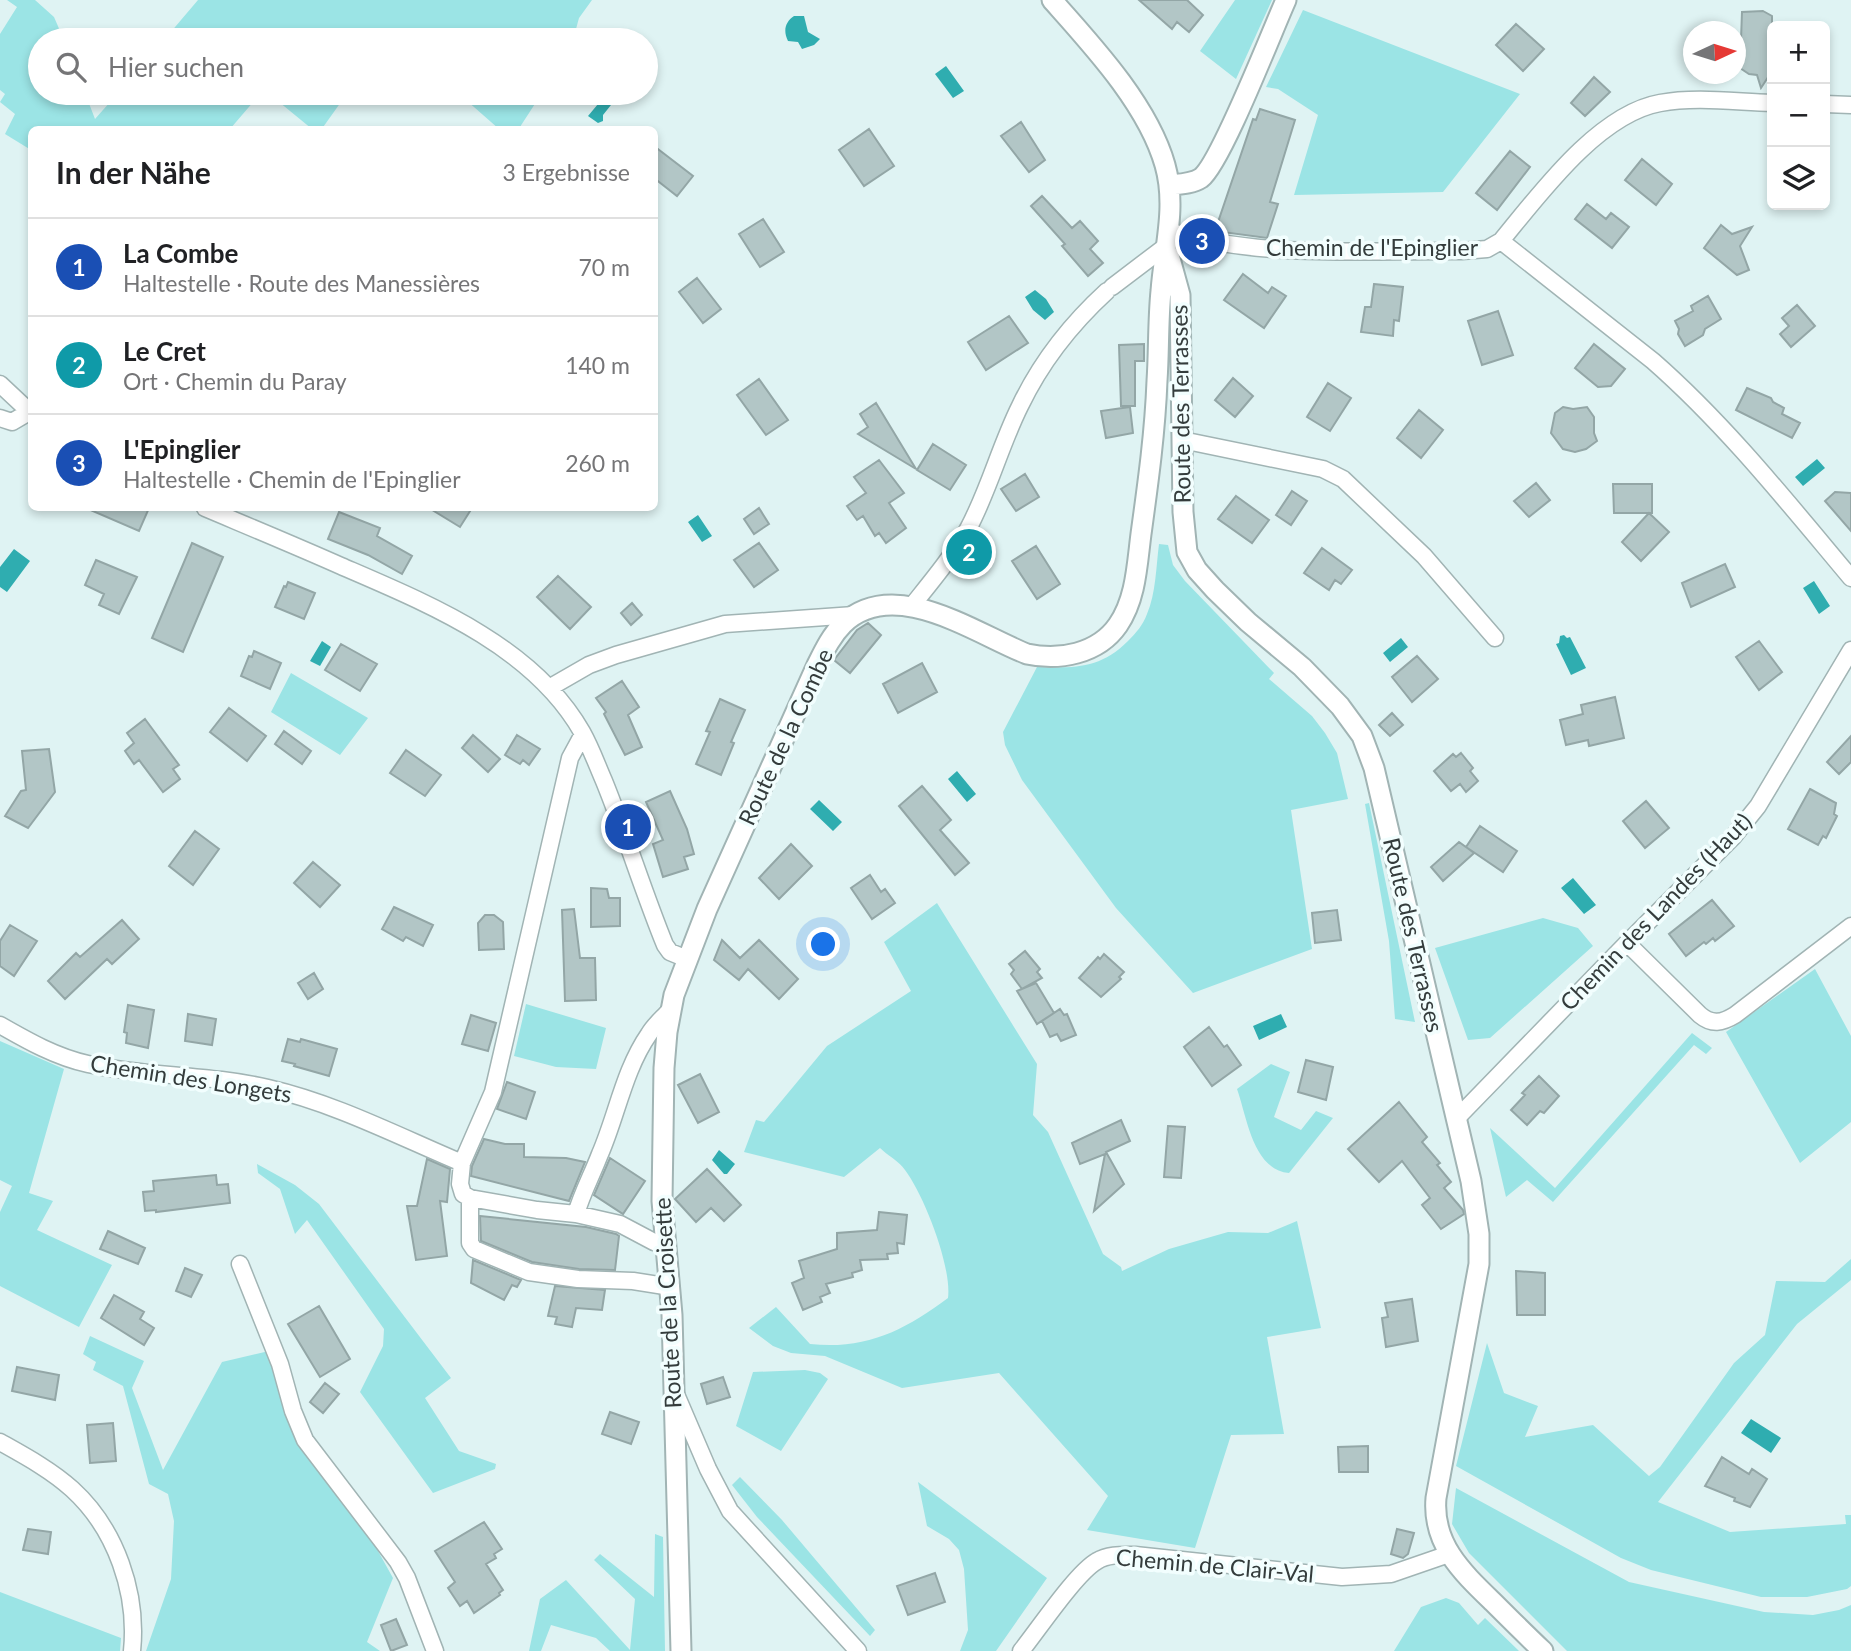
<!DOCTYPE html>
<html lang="de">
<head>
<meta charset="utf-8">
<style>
	:root { --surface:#fff; --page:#f6f6f6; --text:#202124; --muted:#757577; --line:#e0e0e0; --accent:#ac4b07 }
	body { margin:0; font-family:Lato,sans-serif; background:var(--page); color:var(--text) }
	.controls { position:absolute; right:21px; top:21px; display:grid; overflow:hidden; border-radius:10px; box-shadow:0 4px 10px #0003 }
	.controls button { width:63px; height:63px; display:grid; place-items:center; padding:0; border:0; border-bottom:2px solid var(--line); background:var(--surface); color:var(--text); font:35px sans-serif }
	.compass { position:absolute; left:1683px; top:21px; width:63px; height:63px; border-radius:50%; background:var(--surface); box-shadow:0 4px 10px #0003; rotate:86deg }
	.you { position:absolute; left:824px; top:945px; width:24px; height:24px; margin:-18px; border:5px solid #fff; border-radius:50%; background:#1a73e8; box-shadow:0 0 0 10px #1a73e833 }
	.badge { display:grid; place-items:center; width:46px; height:46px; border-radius:50%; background:var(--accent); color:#fff; font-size:23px; font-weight:700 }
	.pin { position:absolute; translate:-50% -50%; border:4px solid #fff; box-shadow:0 2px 7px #0006 }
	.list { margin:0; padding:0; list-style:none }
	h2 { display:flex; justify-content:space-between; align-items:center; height:91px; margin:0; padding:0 28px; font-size:30px }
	h2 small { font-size:23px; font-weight:400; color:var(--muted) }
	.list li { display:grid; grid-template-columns:46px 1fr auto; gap:21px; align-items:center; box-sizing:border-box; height:98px; padding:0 28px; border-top:2px solid var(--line) }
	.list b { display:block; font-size:26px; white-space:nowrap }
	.list p { margin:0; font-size:23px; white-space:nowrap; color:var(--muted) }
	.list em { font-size:23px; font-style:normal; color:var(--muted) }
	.icon { flex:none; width:38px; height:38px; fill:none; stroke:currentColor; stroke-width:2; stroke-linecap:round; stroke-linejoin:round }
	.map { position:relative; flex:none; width:1851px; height:1651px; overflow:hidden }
	.search { position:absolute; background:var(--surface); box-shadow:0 4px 10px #0003; left:28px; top:28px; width:630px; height:77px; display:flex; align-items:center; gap:18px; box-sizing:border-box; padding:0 24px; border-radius:38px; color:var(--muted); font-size:26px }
	.panel { position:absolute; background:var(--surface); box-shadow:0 4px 10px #0003; left:28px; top:126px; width:630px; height:385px; border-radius:10px }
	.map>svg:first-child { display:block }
	.green { fill:#9be4e5 }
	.water { fill:#2fadb0 }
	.building { fill:#b2c6c6; stroke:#93a6a6; stroke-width:2 }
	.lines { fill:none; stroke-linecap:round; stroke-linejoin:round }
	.minor-casing { stroke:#a1b4b4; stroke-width:19 }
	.tertiary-casing { stroke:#a1b4b4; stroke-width:23 }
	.minor { stroke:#fff; stroke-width:16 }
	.tertiary { stroke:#fff; stroke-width:19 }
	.labels { text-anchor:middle; stroke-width:7; stroke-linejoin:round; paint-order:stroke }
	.street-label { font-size:23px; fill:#343c3c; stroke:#f2fefe }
</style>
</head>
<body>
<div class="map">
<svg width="1851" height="1651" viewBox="0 0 1851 1651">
	<rect width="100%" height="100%" fill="#dff3f3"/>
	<path class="green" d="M7,0H35L54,17L64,40H40V93H85L95,119L118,93H261L230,129L32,130L31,150L5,134L15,114L0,102L5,94L0,90V34L17,7Z
		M198,0H592L579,18L573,40H164Z
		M1235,0H1272L1236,79L1200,51Z
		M1303,10L1520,94L1443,192L1294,195L1318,115L1278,89L1266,87Z
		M268,93H456L341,102L321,130L312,129Z
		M458,93H542L518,130L499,129Z
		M1159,544L1168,545L1173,565L1185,581L1274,673L1269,679L1312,716L1325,733L1337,753L1348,799L1291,810L1312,949L1193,993L1116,908L1022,780L1005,745L1003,732L1037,667C1075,668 1100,669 1128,641C1136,633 1143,625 1147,614C1156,593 1156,567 1159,544Z
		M291,673L368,718L340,755L271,712Z
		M1369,803L1415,1022L1395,1019L1389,941L1365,804Z
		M937,903L1037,1064L1033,1115L1048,1132L1103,1254L1121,1267L1122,1271L1169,1249L1228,1232L1268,1233L1297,1221L1321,1328L1267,1337L1284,1434L1231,1435L1195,1548L1087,1530L1108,1496L999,1373L902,1388L825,1356L791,1353L773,1346L749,1328L776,1307L810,1344C865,1350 904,1331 948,1298C952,1267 924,1195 905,1170C899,1161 887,1155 880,1148L844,1177L744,1152L756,1120L764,1122L827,1046L911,991L884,942Z
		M1543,918L1578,928L1593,946L1490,1038L1468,1040L1435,948Z
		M1815,969L1851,1036V1122L1800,1163L1726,1032Z
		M526,1004L606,1028L596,1069L556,1067L514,1056Z
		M1692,1033L1712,1048L1706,1054L1694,1045L1553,1202L1527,1180L1506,1197L1490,1128L1555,1188Z
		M0,1041L64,1069L29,1193L53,1201L37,1230L112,1265L79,1327L0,1286V1212L12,1186L0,1180Z
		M1271,1064L1290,1072L1274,1117L1301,1130L1316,1111L1333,1118L1289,1173C1253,1170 1247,1117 1237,1089Z
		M257,1164L295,1185L319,1204L451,1378L425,1398L459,1451L496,1464L495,1469L433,1493L360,1392L383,1346L384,1329L307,1220L295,1234L280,1189L258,1173Z
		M1851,1259V1280L1797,1324L1658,1502L1730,1532L1846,1524L1845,1515H1851V1586L1847,1589L1807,1597H1761L1651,1570L1621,1558L1456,1466L1487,1343L1504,1393L1538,1406L1525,1437L1593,1425L1649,1476L1660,1467L1734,1363L1765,1335L1776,1281L1825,1282Z
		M90,1336L144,1361L132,1388L163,1470L222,1362L269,1351L301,1448L368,1533L393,1578L367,1642L380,1651H146L171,1579L174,1521L168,1494L149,1484L123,1386L93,1370L96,1362L83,1354Z
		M805,1370L820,1373L828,1379L781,1451L736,1426L753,1372Z
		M740,1477L782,1520L875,1630L870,1636L757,1517L732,1485Z
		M918,1482L1047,1578L996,1651H960L968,1630L964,1569L959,1550L949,1539L927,1526Z
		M1456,1488L1629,1582L1764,1612L1813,1615L1839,1610L1851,1605V1651H1567L1469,1553L1452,1524Z
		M655,1534L663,1537L665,1651H610L596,1638L551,1625L541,1651H529L540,1599L566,1580L630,1650L635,1599L594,1560L600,1554L654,1597Z
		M0,1592L121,1638L120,1651H0Z
		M1446,1598L1459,1603L1478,1625L1485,1618L1519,1651H1394L1421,1607Z"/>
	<path class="water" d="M794,16H804L808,32L820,39L814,45L802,49L798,42L788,41C783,31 785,22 794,16Z
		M946,66L964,91L953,98L935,74Z
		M603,98L611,105L603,115V121L598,123L588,116Z
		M1035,290L1046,299L1054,312L1045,320L1033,310L1025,297Z
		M1817,459L1825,468L1803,486L1795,477Z
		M698,515L712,536L702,542L688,522Z
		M14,549L30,561L7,592L0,587V567Z
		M1814,581L1830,606L1819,614L1803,588Z
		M1564,635L1567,638L1570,637L1586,668L1571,675L1556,644L1559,643L1560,636Z
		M1401,638L1408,647L1390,662L1383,653Z
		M322,641L331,647L320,666L310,661Z
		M957,771L976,794L967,802L948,779Z
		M819,800L842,822L833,831L810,809Z
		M1573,878L1596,905L1584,914L1561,888Z
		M1281,1014L1287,1027L1259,1040L1253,1026Z
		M719,1150L735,1164L727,1174H724L712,1160Z
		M1751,1419L1781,1438L1771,1453L1741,1433Z"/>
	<path class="building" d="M1139,0H1187L1203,15L1189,32L1177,22L1172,29Z
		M1763,11L1772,16V71L1761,88L1757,75L1749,74L1740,68L1742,12Z
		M1516,24L1544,49L1523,71L1496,45Z
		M1594,77L1610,92L1585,116L1571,103Z
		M1260,109L1295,120L1270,202L1278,204L1267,238L1215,231L1253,119L1256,120Z
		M1021,122L1045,160L1029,172L1001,136Z
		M869,129L894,166L864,186L839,150Z
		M654,146L693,176L677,196L654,178Z
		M1510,151L1530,167L1497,210L1476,193Z
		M1642,159L1672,184L1656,205L1625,180Z
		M1042,196L1072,228L1080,221L1098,241L1090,249L1103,263L1088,276L1062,246L1065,244L1031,206Z
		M1587,204L1606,219L1611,213L1629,227L1612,248L1575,219Z
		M763,219L784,252L760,267L739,234Z
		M1721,225L1732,234L1752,227L1740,246L1749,270L1737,275L1704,248Z
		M1243,274L1268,293L1272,287L1286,296L1264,328L1224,300Z
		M697,278L721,309L703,323L679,292Z
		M1374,284L1403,287L1399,321L1394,320L1393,336L1361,332L1365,307H1371Z
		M1708,296L1721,319L1705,329L1703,335L1685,346L1678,334L1679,329L1675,321L1693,311L1691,306Z
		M1797,305L1815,326L1791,347L1780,334L1789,326L1782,318Z
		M1498,311L1513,355L1482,365L1468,321Z
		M1009,316L1028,343L986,370L968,342Z
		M1144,344V361H1135V406H1121L1119,345Z
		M1594,344L1625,369L1611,386L1598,387L1575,368Z
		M1233,378L1253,396L1235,417L1215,400Z
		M759,379L788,420L766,435L737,395Z
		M1328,383L1351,398L1330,431L1307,417Z
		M1747,388L1771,398L1773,402L1784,408L1782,414L1800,423L1792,438L1736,410Z
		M876,403L916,469L858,434L868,427L860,414Z
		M1130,407L1133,433L1106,438L1101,411Z
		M1563,407L1573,409L1587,407L1594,417V433L1597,441L1586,449L1575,452L1563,449L1551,433L1555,413Z
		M1419,410L1443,430L1421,458L1397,438Z
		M933,444L966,465L950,490L917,470Z
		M879,460L904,493L889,503L906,528L886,543L879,533L875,536L863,516L857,520L847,506L866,493L854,477Z
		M1025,474L1039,497L1016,511L1001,489Z
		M1536,483L1550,500L1529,517L1514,501Z
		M1613,484H1652V513H1614Z
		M1292,491L1307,501L1291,525L1276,515Z
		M1835,492L1851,493V531L1825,501Z
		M1236,496L1269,520L1252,543L1218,519Z
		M86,508H149L139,531Z
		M429,508H472L460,527Z
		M759,508L769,524L754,534L744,519Z
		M339,512L380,528L377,536L412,556L402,574L368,555L328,539Z
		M1649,513L1669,532L1641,561L1622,542Z
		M192,543L223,557L183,652L152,638Z
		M759,543L778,570L754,587L734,560Z
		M1036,546L1060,584L1037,599L1012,561Z
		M1322,548L1352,570L1341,584L1335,580L1329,590L1304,573Z
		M96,560L137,577L119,614L99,605L104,594L85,585Z
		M1725,564L1735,587L1691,607L1682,583Z
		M558,576L591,607L570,629L537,597Z
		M288,582L315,593L304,619L275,607L284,586L286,587Z
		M632,603L642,615L631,625L621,613Z
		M868,623L881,635L850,673L834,660L857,630Z
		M1759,641L1782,672L1759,690L1736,657Z
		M341,644L377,664L360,691L325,670Z
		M254,651L281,663L270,689L241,676L249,656L252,657Z
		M1417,656L1438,679L1412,702L1392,677Z
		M922,663L937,692L898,713L883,684Z
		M622,681L639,707L628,715L642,747L625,755L604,714L606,712L596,698Z
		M1615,697L1624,738L1589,746L1588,740L1566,745L1560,720L1583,714L1581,705Z
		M720,699L745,710L731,742L734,743L721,775L696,764L710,732L706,731Z
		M229,708L266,736L247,761L210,732Z
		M1392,713L1403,725L1390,736L1379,725Z
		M145,719L179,765L173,769L180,779L163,792L139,760L134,764L125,751L134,743L127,733Z
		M284,731L311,751L302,764L275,744Z
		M473,735L500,759L488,772L462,748Z
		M517,735L540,749L529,765L523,760L520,764L505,755Z
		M1851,736V762L1839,774L1827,762Z
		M49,749L55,792L28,828L5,816L21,791L26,790L22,751Z
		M406,750L441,775L425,796L390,773Z
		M1461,753L1473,768L1470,771L1478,781L1466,792L1460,784L1451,791L1434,771L1453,754L1456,757Z
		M922,786L951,820L940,830L969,863L955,875L899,806Z
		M1810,789L1836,803L1834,814L1837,816L1826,838L1823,836L1818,845L1788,829Z
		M670,791L687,829L694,854L684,857L688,869L663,877L653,844L663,840L646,802Z
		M1646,801L1669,828L1645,848L1623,821Z
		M1480,826L1517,851L1503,872L1466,847L1474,853L1443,881L1431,867L1459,842L1466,847Z
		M195,831L219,849L193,885L169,866Z
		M791,844L812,866L779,899L759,878Z
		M313,862L340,885L320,907L294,883Z
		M870,875L881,892L885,889L895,903L872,919L851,888Z
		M591,888L607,889L609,898H620V926L591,927Z
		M1712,900L1734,926L1715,941L1713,938L1706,944L1704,942L1686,956L1669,934Z
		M394,907L433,925L423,946L406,937L403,941L382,929Z
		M574,909L580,958H595L596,1000L565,1001L562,910Z
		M1337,910L1341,940L1315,943L1312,913Z
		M485,915H494L503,922L504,949L479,950L478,923Z
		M122,920L139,939L112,964L107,959L65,999L48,981L76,953L80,957Z
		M10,925L37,941L14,976L0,966V941Z
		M722,940L740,958L759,940L798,979L779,999L748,969L739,980L714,960Z
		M1025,951L1040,969L1037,972L1042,978L1022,989L1011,974L1014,970L1009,964Z
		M1104,954L1124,972L1119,977L1121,979L1101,997L1079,978L1098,957L1100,959Z
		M314,973L323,989L308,999L298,983Z
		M1036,983L1054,1013L1037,1024L1017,991Z
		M128,1005L154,1010L148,1048L126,1043L127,1033L124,1032Z
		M1060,1009L1064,1015L1067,1014L1076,1035L1061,1041L1057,1034L1050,1037L1042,1021Z
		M188,1014L216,1019L212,1045L185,1041Z
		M471,1015L496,1023L488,1051L462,1044Z
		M1209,1027L1224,1047L1227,1045L1241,1065L1212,1086L1184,1047Z
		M288,1039L300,1042L301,1039L337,1049L329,1076L294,1066L295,1064L282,1061Z
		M1306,1060L1333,1067L1326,1100L1298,1092Z
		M700,1074L719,1112L698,1123L678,1085Z
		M1539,1076L1559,1096L1544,1113L1540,1111L1527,1125L1511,1110L1525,1095L1522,1093Z
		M507,1082L535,1092L526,1119L497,1109Z
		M1399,1102L1427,1137L1422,1142L1440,1163L1437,1165L1451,1182L1444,1188L1463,1210L1464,1214L1441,1229L1422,1205L1430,1198L1402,1161L1379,1182L1348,1149Z
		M1121,1120L1130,1141L1106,1152L1124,1184L1094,1211L1105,1154L1080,1164L1072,1143Z
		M1168,1126L1185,1127L1181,1178L1164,1177Z
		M484,1139L505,1144H524V1157L566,1158L585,1162L569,1201L471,1176L472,1166Z
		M610,1158L645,1181L623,1214L594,1195Z
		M427,1159L450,1169L447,1202L440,1201L447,1256L416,1260L407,1206H417Z
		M707,1169L741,1205L724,1221L711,1208L696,1222L675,1199Z
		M216,1175L217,1185L228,1184L230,1203L156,1212V1210L145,1211L143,1192L154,1191L153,1181Z
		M879,1212L907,1215L904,1244L897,1243L898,1253L887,1254L888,1259L860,1260L862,1270L852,1273L853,1277L826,1284L830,1293L820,1297L822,1302L803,1310L792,1283L804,1278L799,1261L837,1249V1233L877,1230Z
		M480,1216L586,1227L616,1234L619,1236L615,1270L579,1269L532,1262L481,1241Z
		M108,1231L145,1248L138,1264L100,1249Z
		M473,1260L521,1280L517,1287L512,1285L504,1300L471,1283Z
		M185,1268L202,1275L191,1297L176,1291Z
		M1516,1271L1545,1273V1315H1517Z
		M555,1286L605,1290L602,1310L576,1308L572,1327L555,1324L557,1317L548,1316Z
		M114,1295L144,1312L140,1319L154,1328L144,1345L101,1318Z
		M1412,1299L1418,1341L1386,1347L1382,1318L1388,1317L1385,1303Z
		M319,1306L350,1359L320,1377L288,1324Z
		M17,1367L59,1375L55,1400L12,1391Z
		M723,1377L730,1397L707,1404L701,1384Z
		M325,1383L339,1394L323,1413L310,1402Z
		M610,1412L639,1422L631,1444L602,1434Z
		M113,1423L116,1461L90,1463L87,1425Z
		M1368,1446V1472H1339L1338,1447Z
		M1722,1457L1749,1474L1752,1469L1767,1479L1750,1507L1734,1501L1735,1498L1705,1486Z
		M484,1522L502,1549L494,1554L496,1558L486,1564L503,1590L499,1593L500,1595L474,1613L467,1601L460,1606L448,1588L455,1582L435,1551Z
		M28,1529L51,1532L48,1554L23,1550Z
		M1397,1529L1414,1533L1408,1554L1403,1558L1391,1554Z
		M935,1573L945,1602L908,1615L897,1586Z
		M396,1619L407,1645L391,1651L381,1625Z"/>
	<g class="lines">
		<g class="minor-casing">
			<path id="minor" d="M1825,104L1851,105
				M1168,231C1263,259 1364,250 1462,251L1487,249L1501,241C1539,195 1598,114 1660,103C1696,96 1736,102 1772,103
				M1501,241L1653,361C1726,425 1788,503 1851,578
				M1112,287L1166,246
				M0,384L32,414
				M0,418L12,422L29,412
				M1182,440L1323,469L1343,479L1424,556L1495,638
				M205,508C250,527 296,546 341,566C429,604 533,646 582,732C591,748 597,765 604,781C626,835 643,891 665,945L670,952L687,959
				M911,607C931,582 952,557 968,529C989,490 1000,446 1020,406C1041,362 1071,324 1107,291
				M549,688L589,665L616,655L725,624L854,615
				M583,734L570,758L493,1092L462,1163L460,1184L463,1194L470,1198L537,1210L576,1214L620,1224L654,1242L665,1245
				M1627,943L1700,1015C1712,1025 1722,1023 1735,1015L1851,926
				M0,1025C28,1041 56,1057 88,1064C147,1077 208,1074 268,1088C334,1103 398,1136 462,1163
				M1457,1118L1627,943L1733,837L1758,806L1851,650
				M470,1198V1243L474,1249L529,1272L578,1279L633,1281L671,1287
				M576,1214C582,1193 592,1175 600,1154C617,1115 624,1070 649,1034C654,1025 663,1018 670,1010
				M240,1264L280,1364L293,1411L305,1440L398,1562L407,1578L435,1651
				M675,1392L708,1469L730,1511L858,1651
				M0,1442C25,1456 51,1470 72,1489C116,1529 138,1593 132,1651
				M1021,1651C1038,1630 1076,1573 1097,1561C1108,1554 1123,1555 1135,1555L1342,1577L1391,1574L1449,1554"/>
		</g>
		<g class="tertiary-casing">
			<path id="tertiary" d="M1169,185C1179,184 1192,184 1201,178C1221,163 1272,31 1286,0
				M1169,255L1180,295L1183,512L1187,552L1197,570L1215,590L1248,622L1302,667L1340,706L1362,736L1374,768L1471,1181L1479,1234V1264L1436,1498C1432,1544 1462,1572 1493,1602C1509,1618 1526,1635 1543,1651
				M681,1651L672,1315L662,1201L664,1068L667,1032L674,995L707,909L817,665C824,651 831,636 843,624C894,575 976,634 1027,654C1059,661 1098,654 1118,625C1136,599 1137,565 1141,534C1148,483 1155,433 1157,381C1159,351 1158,321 1161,291C1164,249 1177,207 1165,165C1148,105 1093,46 1052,0"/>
		</g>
		<use href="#minor" class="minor"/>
		<use href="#tertiary" class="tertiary"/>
	</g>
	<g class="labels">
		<g class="street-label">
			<text x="1372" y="256">Chemin de l'Epinglier</text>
			<text transform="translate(1181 404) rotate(-91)" y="8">Route des Terrasses</text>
			<text transform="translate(786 737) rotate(-65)" y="8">Route de la Combe</text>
			<text transform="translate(1656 912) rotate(-46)" y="8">Chemin des Landes (Haut)</text>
			<text transform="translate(1413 935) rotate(77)" y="8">Route des Terrasses</text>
			<text transform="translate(191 1079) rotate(9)" y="8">Chemin des Longets</text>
			<text transform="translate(668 1303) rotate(-93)" y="8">Route de la Croisette</text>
			<text transform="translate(1215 1566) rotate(5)" y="8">Chemin de Clair-Val</text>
		</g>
	</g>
</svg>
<div class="controls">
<button>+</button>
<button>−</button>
<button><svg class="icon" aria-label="layers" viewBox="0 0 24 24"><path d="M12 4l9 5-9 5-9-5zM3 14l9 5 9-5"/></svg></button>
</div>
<svg class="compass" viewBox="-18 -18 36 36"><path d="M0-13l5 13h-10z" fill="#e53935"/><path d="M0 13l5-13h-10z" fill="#757577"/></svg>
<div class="you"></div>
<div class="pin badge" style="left:628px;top:827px;background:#1a4fb4">1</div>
<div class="pin badge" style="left:969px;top:552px;background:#0f9aa8">2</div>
<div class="pin badge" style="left:1202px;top:241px;background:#1a4fb4">3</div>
<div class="search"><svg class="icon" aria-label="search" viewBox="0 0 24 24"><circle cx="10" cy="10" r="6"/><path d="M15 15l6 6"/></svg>Hier suchen</div>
<section class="panel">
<h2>In der Nähe<small>3 Ergebnisse</small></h2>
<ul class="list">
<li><span class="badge" style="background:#1a4fb4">1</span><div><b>La Combe</b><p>Haltestelle · Route des Manessières</p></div><em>70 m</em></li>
<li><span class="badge" style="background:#0f9aa8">2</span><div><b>Le Cret</b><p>Ort · Chemin du Paray</p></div><em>140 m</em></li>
<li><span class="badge" style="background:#1a4fb4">3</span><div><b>L'Epinglier</b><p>Haltestelle · Chemin de l'Epinglier</p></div><em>260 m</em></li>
</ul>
</section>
</div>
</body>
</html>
